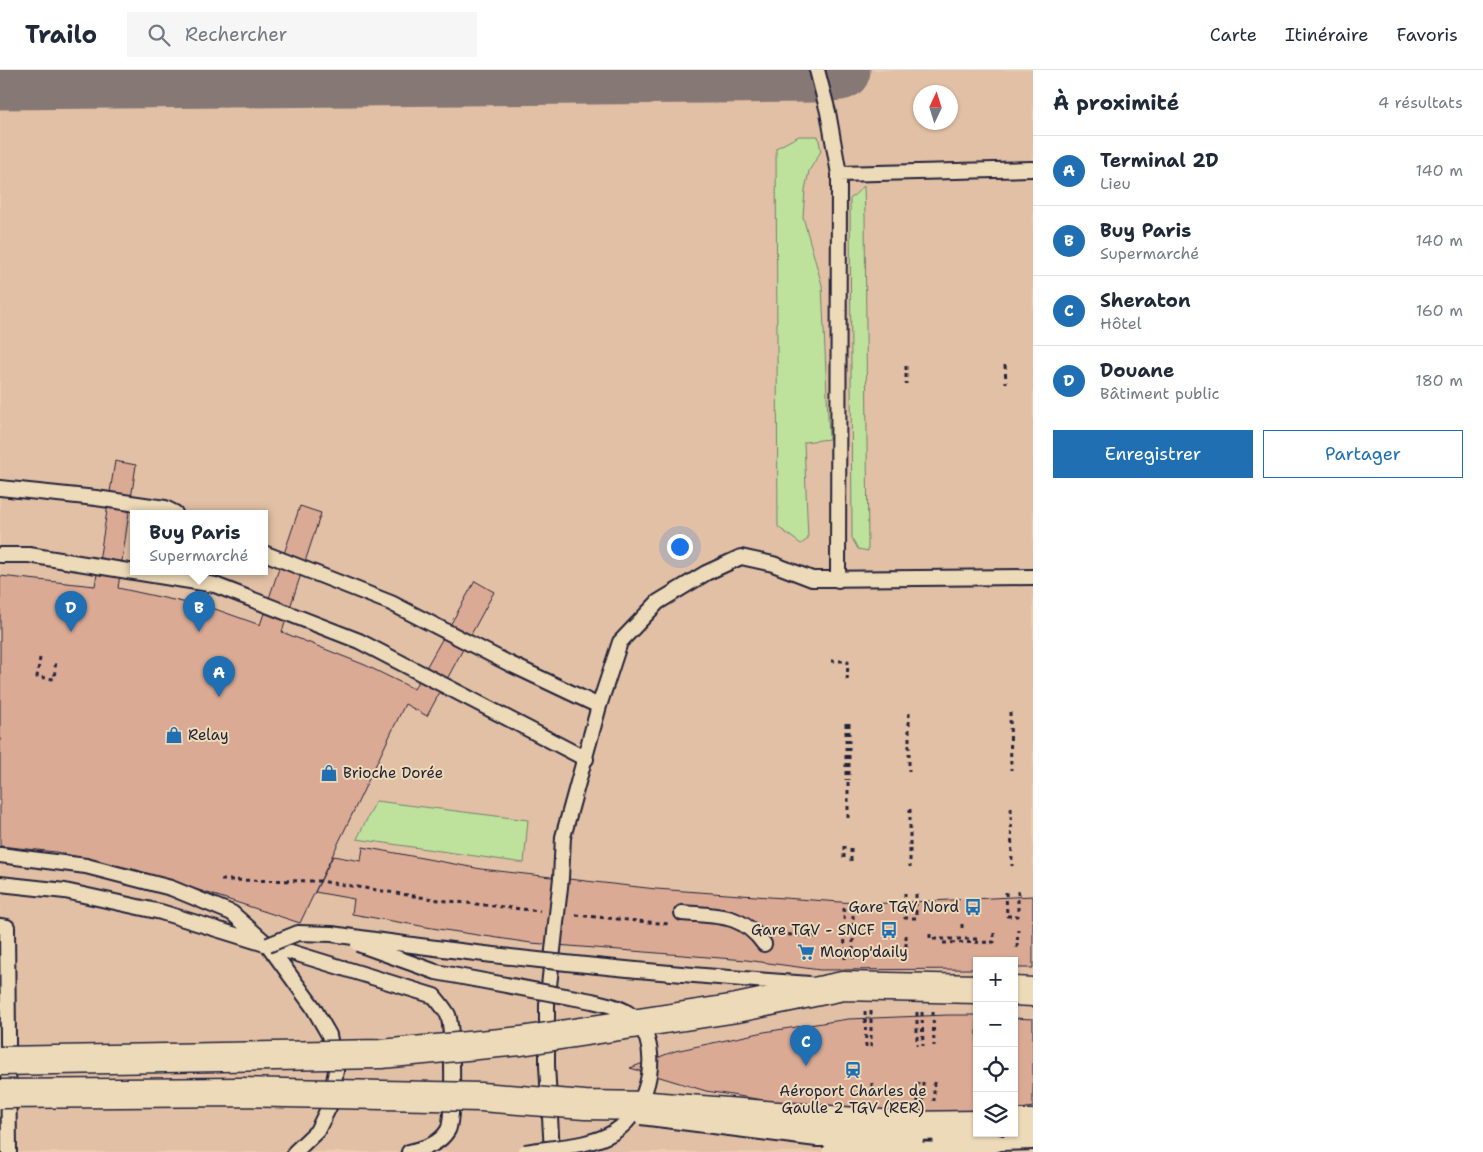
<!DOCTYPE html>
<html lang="fr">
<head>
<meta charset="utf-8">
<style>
	:root { --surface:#fff; --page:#f6f6f7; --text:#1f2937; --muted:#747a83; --line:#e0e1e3; --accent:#1f6fb2 }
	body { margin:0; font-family:"Shantell Sans",sans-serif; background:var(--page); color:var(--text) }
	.controls { position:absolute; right:15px; bottom:15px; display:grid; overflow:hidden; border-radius:0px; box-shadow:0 1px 4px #0004 }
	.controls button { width:45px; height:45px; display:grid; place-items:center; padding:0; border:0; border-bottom:1px solid var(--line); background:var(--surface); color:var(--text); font:25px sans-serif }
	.compass { position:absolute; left:913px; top:15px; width:45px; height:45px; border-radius:50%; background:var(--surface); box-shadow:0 1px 4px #0004; rotate:4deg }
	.you { position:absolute; left:679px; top:476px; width:18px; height:18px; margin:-12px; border:4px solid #fff; border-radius:50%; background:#1a73e8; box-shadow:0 0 0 8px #1a73e833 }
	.badge { display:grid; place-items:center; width:32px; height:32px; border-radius:50%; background:var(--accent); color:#fff; font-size:16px; font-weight:700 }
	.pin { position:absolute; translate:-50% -41px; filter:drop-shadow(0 1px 2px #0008) }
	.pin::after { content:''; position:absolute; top:26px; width:18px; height:15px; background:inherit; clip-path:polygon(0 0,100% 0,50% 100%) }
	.popup { position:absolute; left:130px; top:440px; width:138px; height:65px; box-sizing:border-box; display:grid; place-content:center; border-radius:0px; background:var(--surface); filter:drop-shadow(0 1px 4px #0005); font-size:16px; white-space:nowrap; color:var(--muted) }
	.popup b { font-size:19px; color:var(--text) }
	.popup::after { content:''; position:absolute; left:50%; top:100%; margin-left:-10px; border:10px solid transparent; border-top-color:var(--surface) }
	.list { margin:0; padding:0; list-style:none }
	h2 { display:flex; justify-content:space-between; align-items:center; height:65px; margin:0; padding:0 20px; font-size:21px }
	h2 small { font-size:16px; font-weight:400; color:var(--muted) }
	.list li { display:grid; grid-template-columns:32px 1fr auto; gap:15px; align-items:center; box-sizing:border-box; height:70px; padding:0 20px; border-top:1px solid var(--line) }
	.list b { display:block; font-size:19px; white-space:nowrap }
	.list p { margin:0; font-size:16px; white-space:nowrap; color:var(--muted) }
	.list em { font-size:16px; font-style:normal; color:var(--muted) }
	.actions { display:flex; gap:10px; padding:15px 20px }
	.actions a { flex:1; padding:11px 0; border:1px solid var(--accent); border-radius:0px; text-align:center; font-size:18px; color:var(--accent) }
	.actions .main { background:var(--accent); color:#fff }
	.icon { flex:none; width:28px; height:28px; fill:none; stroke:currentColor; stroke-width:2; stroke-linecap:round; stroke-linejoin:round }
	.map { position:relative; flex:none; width:1033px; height:1082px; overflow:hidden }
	header { display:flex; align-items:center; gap:30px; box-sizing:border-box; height:70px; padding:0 25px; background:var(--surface); border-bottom:1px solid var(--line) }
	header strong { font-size:24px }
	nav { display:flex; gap:28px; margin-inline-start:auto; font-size:18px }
	.search { width:350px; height:45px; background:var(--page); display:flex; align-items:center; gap:12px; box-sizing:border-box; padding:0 18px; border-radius:0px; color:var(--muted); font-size:19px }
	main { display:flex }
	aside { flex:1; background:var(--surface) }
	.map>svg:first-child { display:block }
	.built { fill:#e2c0a5; fill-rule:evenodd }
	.green { fill:#bee29c; stroke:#70826c }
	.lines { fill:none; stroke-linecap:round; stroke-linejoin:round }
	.taxiway { stroke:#867875; stroke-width:61 }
	.building { fill:#dbaa94; stroke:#22223b }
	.lane-casing { stroke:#22223b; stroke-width:18 }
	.secondary-casing { stroke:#22223b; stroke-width:31 }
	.path { stroke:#22223b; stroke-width:3; stroke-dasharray:4 4; stroke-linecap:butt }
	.lane { stroke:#eddab8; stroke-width:14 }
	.secondary { stroke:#eddab8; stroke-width:28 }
	.lane-bridge-casing { stroke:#22223b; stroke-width:18; stroke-linecap:butt }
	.secondary-bridge-casing { stroke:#22223b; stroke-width:31; stroke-linecap:butt }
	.lane-bridge { stroke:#eddab8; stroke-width:14 }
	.secondary-bridge { stroke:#eddab8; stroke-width:28 }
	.labels { text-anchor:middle; stroke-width:4; stroke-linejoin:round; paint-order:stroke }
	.poi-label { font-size:15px; fill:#22223b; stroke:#eddab8; text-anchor:start }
</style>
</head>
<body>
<header>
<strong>Trailo</strong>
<div class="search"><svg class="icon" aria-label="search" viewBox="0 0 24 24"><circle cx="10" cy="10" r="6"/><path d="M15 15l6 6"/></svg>Rechercher</div>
<nav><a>Carte</a><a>Itinéraire</a><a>Favoris</a></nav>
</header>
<main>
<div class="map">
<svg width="1033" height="1082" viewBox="0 0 1033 1082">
	<rect width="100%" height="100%" fill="#ebceaf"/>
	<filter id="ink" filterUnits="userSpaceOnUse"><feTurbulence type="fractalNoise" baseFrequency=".02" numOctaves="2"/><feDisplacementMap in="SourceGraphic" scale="10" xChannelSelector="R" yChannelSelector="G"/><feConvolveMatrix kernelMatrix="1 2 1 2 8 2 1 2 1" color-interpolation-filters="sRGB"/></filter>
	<g filter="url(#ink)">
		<path class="built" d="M0,0H1033V1082H0ZM921,22H951V52H921ZM134,443H264V501H134ZM977,891H1014V1063H977Z"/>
		<path class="green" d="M799,66H818L821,81L809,101L805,120L803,147L822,215L829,369L804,372L808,469L801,474L778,457L776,78Z
			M864,116L865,146L868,481L858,479L852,468L850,129Z
			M376,731L528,750L524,793L357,769Z"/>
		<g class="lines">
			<path class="taxiway" d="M0,9L817,2L840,0"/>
		</g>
		<path class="building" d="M115,391L136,395L118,518L215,539L260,555L300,436L321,443L282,562L365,595L414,619L475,511L494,522L427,646L405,634L300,853L137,800L56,782L0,776V506L95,516Z
			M363,777L481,799L656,819L869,834L1033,826V898H1014V891H977V899L820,900L746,890L531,873L438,859L352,844L354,829L315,822L333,786L361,791Z
			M948,945H977V1042L921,1044L802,1036L706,1021L630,998L675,981L764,962L848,949Z
			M1014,948L1033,949V1037L1014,1040Z"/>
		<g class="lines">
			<g class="lane-casing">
				<path id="lane" d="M817,0L828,42L839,104L838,510
					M839,104L1033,99
					M0,418L96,428L165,438L175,443
					M264,483L391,533L508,593L599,636
					M0,485H29L215,515L359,571L586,689
					M0,785L86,796L171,818L232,843L268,875L434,926C439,932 445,939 448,945C453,957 454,1050 448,1060C439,1075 424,1078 409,1082
					M0,814L65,821L161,842L268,875L313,937L329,965L336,1001L329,1037L317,1061L295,1082
					M682,843C717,846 742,843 764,874
					M0,856L7,857L9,1082
					M1001,1073L1033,1072
					M552,1082L547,995V934L561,808L563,767L599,636L620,572L658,532L706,503L741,487L773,494L812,509L1033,507"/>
			</g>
			<g class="secondary-casing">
				<path id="secondary" d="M1014,921L1033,922
					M1014,1054H1033"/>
			</g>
			<path class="path" d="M1005,295L1006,313
				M906,296V314
				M40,588L37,607L54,609L56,590
				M831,591H848L847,614
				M1010,642L1011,700
				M909,643V701
				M846,653V710
				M849,653V710
				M848,712V749
				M1011,738L1012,796
				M910,739V797
				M844,776V791
				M851,791V776
				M221,810L320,811L439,830L540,841
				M1006,822L1007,846H1018V821
				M905,823V848H916V824
				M853,837V889
				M844,838L845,889
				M576,845L669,854
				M962,854V859
				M780,864L819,867
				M930,864V869H981
				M906,865V879
				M943,873L994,872V859
				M1017,878L1018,859
				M865,941L866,977
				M871,941V977
				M917,942V976
				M922,942L923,976
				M933,942L934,976
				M918,1012V1032
				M923,1012V1032
				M934,1012V1031
				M872,1013V1029"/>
			<use href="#lane" class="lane"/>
			<use href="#secondary" class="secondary"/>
			<g class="lane-bridge-casing">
				<path id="lane-bridge" d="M358,874L436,902L592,931C604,934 618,936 628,943C667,970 650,1040 614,1062C590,1077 553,1077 525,1082
					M268,875L298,863L332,864C490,887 650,903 810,914
					M641,1047L817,1069H916
					M940,1069H989L1001,1073
					M829,1082L873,1079L978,1080L1000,1073"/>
			</g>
			<g class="secondary-bridge-casing">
				<path id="secondary-bridge" d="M0,991L381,984L521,971L737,938L843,916L977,919
					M0,1024L240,1022L481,1027L585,1035L650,1036L907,1056L977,1055"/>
			</g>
			<use href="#lane-bridge" class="lane-bridge"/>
			<use href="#secondary-bridge" class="secondary-bridge"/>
		</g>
	</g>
	<defs>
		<g id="shop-bare" transform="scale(1.35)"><path d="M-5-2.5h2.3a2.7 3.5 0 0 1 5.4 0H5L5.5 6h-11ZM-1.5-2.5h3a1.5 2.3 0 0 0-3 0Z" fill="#1f6fb2" stroke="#eddab8" stroke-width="2.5" paint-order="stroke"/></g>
		<g id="bus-bare" transform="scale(1.35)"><path d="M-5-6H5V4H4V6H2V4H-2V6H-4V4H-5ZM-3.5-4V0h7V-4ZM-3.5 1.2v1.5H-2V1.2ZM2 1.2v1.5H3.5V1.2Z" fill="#1f6fb2" stroke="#eddab8" stroke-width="2.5" paint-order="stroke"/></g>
		<g id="supermarket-bare" transform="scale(1.35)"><path d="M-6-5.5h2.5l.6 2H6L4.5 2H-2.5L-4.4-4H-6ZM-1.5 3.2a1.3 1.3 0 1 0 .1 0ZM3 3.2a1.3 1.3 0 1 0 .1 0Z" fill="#1f6fb2" stroke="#eddab8" stroke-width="2.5" paint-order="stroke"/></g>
		<g id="station-bare" transform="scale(1.35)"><path d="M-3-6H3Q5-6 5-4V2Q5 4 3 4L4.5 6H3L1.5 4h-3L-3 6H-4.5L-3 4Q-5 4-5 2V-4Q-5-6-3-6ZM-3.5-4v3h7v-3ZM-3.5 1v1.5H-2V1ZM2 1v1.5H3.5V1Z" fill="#1f6fb2" stroke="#eddab8" stroke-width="2.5" paint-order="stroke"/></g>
	</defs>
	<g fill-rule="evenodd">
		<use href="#shop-bare" x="174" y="665"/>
		<use href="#shop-bare" x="329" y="703"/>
		<use href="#bus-bare" x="973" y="837"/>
		<use href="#bus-bare" x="889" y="860"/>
		<use href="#supermarket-bare" x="806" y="882"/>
		<use href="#station-bare" x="853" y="1000"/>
	</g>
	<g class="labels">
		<g class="poi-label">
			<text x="188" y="670">Relay</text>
			<text x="343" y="708">Brioche Dorée</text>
			<text x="959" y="842" text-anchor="end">Gare TGV Nord</text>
			<text x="875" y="865" text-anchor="end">Gare TGV - SNCF</text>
			<text x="820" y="887">Monop'daily</text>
			<text x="853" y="1026" text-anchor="middle">Aéroport Charles de<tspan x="853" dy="17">Gaulle 2 TGV (RER)</tspan></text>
		</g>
	</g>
</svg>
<div class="controls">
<button>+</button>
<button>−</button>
<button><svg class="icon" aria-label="locate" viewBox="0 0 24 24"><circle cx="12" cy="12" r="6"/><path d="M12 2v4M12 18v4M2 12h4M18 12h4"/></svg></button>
<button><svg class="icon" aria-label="layers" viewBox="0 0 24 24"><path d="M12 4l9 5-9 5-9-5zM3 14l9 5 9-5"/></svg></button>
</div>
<svg class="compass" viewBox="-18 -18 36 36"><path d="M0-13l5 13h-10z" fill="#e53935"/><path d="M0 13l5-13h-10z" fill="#747a83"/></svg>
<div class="you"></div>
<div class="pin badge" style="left:219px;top:627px">A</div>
<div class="pin badge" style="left:199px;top:562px">B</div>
<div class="popup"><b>Buy Paris</b>Supermarché</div>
<div class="pin badge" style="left:806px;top:996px">C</div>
<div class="pin badge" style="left:71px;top:562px">D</div>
</div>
<aside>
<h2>À proximité<small>4 résultats</small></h2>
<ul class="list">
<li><span class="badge">A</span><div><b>Terminal 2D</b><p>Lieu</p></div><em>140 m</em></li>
<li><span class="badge">B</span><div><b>Buy Paris</b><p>Supermarché</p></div><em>140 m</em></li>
<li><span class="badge">C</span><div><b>Sheraton</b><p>Hôtel</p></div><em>160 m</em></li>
<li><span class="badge">D</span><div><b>Douane</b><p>Bâtiment public</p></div><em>180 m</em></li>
</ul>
<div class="actions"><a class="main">Enregistrer</a><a>Partager</a></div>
</aside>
</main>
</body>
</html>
